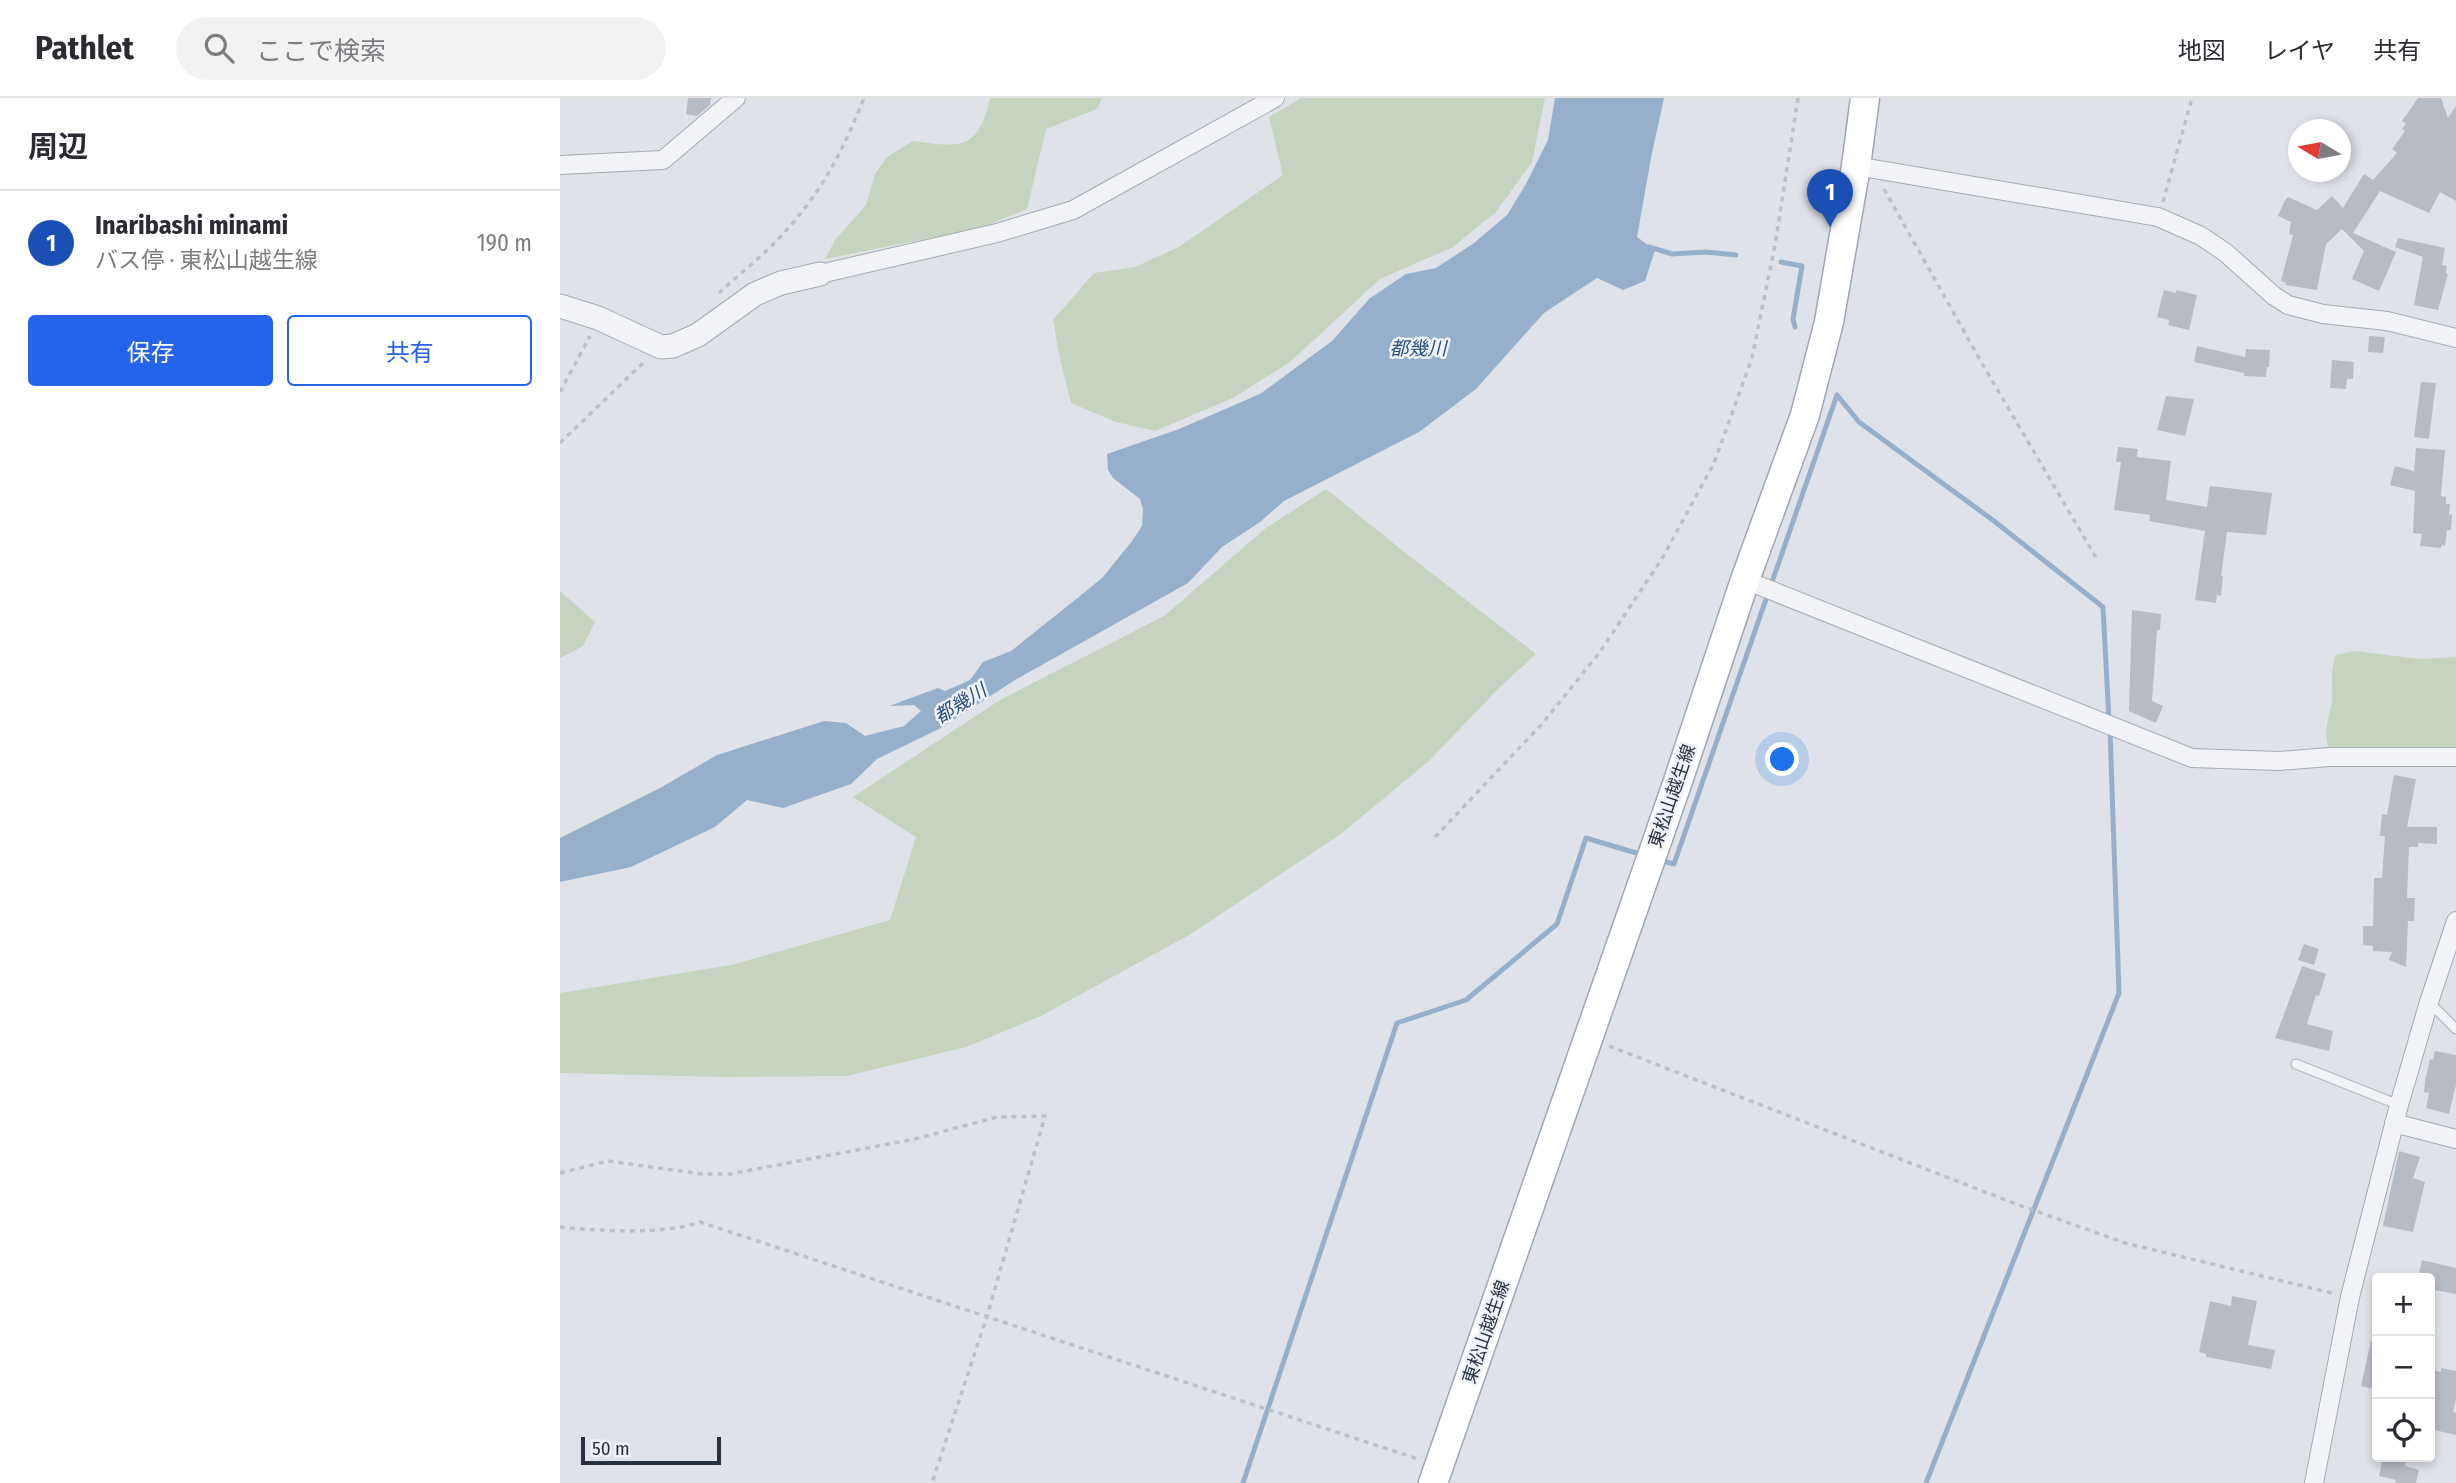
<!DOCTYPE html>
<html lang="ja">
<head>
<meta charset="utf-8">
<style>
	:root { --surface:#fff; --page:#f2f2f3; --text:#2b2b33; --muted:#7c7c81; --line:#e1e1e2; --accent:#2563eb }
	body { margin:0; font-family:"Fira Sans Condensed","Noto Sans JP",sans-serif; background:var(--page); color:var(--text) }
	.controls { position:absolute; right:21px; bottom:21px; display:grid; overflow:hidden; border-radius:7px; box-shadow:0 4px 10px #0003 }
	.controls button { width:63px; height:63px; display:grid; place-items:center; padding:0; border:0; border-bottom:2px solid var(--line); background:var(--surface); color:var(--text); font:35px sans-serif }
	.compass { position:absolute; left:1728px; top:21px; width:63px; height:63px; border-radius:50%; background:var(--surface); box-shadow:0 4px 10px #0003; rotate:280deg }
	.scale { position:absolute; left:21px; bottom:18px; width:140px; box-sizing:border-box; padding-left:7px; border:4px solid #263041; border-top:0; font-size:19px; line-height:24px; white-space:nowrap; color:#263041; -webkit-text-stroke:5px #eef2f7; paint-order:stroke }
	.you { position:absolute; left:1223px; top:662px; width:24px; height:24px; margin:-18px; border:5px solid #fff; border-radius:50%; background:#1a73e8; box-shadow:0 0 0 10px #1a73e833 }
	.badge { display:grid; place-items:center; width:46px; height:46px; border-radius:50%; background:var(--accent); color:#fff; font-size:23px; font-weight:700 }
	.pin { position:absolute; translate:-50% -58px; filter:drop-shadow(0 2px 4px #0008) }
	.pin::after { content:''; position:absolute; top:37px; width:24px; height:21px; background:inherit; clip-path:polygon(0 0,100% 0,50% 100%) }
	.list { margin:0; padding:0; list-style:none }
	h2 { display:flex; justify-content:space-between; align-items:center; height:91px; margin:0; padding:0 28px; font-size:30px }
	h2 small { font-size:23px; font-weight:400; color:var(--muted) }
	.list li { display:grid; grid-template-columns:46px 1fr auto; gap:21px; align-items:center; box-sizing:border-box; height:105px; padding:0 28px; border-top:2px solid var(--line) }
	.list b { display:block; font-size:26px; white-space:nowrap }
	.list p { margin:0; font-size:23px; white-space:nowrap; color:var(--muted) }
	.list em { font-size:23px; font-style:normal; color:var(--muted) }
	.actions { display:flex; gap:14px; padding:21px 28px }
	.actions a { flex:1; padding:16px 0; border:2px solid var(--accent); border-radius:7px; text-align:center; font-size:24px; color:var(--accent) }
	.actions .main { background:var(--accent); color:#fff }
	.icon { flex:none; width:38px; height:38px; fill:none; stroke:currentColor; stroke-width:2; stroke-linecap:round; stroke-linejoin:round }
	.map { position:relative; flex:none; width:1896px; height:1385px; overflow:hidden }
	header { display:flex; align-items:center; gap:42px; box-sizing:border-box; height:98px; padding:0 35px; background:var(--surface); border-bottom:2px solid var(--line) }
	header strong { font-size:33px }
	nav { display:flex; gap:38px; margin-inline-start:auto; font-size:24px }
	.search { width:490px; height:63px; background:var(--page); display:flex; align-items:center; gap:18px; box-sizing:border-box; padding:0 24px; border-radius:38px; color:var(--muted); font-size:26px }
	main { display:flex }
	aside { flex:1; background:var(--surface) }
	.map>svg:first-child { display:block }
	.green { fill:#c4d4bf }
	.water { fill:#96b0cc }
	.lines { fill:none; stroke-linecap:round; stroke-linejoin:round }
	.stream { stroke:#96b0cc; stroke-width:5 }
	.building { fill:#b5bcc6 }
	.service-casing { stroke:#a4aab3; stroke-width:11 }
	.minor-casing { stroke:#a4aab3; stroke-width:20 }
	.tertiary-casing { stroke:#a4aab3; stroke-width:25 }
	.primary-casing { stroke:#9da7b6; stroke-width:31 }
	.path { stroke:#bdc0c8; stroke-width:3.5; stroke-dasharray:5 5; stroke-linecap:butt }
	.service { stroke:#f2f3f7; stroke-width:9 }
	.minor { stroke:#f2f3f7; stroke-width:18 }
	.tertiary { stroke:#f2f3f7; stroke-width:23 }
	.primary { stroke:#fff; stroke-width:28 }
	.labels { text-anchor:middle; stroke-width:5; stroke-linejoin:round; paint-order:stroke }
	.street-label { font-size:18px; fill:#263041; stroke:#eef2f7 }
	.water-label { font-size:19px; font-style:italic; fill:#2d4e79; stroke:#eef2f7 }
</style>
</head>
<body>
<header>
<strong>Pathlet</strong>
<div class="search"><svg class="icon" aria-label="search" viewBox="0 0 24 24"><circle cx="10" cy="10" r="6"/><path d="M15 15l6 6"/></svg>ここで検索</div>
<nav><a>地図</a><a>レイヤ</a><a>共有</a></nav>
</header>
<main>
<aside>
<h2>周辺<small></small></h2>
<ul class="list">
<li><span class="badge" style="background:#1a4fb4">1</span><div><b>Inaribashi minami</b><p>バス停 · 東松山越生線</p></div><em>190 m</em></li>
</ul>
<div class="actions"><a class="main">保存</a><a>共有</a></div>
</aside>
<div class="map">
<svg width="1896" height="1385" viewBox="0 0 1896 1385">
	<rect width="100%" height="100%" fill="#dfe3e9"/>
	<path class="green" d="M430,0H542L537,11L486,31L467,111L420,130L265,161L275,142L306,107L315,76L327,59L353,43C399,49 418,54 430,0Z
		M741,0H985L972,64L936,114L893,149L820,181L730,264L673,300L595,333L556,324L511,305L499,257L493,222L534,175L575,169L619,149L723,77L709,19Z
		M766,391L843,453L976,556L938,591L869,663L781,736L631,836L481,918L406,949L287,978L163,979L0,975V895L171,867L330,822L356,739L293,699L440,602L604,518L706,430Z
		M0,493L35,524L23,548L0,560Z
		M1795,553L1859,561L1896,559V652L1770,653C1762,634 1769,621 1772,602C1773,586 1770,573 1776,557Z"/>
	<path class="water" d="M995,0H1104L1091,60L1077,139L1095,152L1085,183L1063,192L1037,180L984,215L916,291L859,334L724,403L700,424L662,449L628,485L455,582L379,631L317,661L291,686L223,710L187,702L155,729L71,769L0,784V740L100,690L157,657L264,623L286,625L305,638L344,628L361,613L354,607L329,608L378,590L385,593L410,582L423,564L451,553L525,494L543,479L572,443L582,428L583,411L580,401L553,380L548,372L547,356L619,331L700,296L772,243L809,201L846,176L876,170L914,145L947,117L966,86L988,42Z"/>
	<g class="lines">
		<path class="stream" d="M1089,149L1112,156L1146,154L1176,157
			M1221,164L1242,168L1233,221L1235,229
			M1277,297L1299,324L1434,423L1543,509L1549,623
			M1099,762L1114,766L1277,297
			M683,1385L837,925L906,902L997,826L1026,740L1083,757
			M1366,1385L1559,895L1550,632"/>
	</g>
	<path class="building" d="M128,0H151L150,7L137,18L126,16Z
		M1858,0H1881L1888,20L1896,8V103L1880,94L1869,115L1820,93L1793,135L1836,154L1819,193L1792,181L1804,153L1782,131L1766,146L1757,192L1725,187L1726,185L1721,183L1733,137L1729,136L1731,124L1718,118L1725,102L1728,99L1757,112L1772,98L1783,110L1804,76L1813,82L1837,55L1832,51L1845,33L1842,31L1846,26L1842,23Z
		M1838,140L1885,150L1882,167L1887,168L1886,175L1888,176L1878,212L1854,207L1863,159L1835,149Z
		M1604,192L1616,195V192L1637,197L1629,232L1608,227L1609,222L1597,219Z
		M1809,238L1825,239L1823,255L1808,254Z
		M1637,248L1685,259L1686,251L1710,252L1709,269H1707L1706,279L1684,278V275L1634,264Z
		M1772,262L1794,264L1793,281H1787L1786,291L1770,290Z
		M1861,284L1876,285L1869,341L1854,339Z
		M1606,298L1634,301L1625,338L1597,332Z
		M1558,349L1578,351L1577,359L1611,363L1606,402L1647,409L1650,388L1712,395L1706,437L1667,434L1661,478H1663L1661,498L1657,497L1656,505L1635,502L1645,433L1589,423L1590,417L1554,412L1561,364H1556Z
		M1856,350L1885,352L1881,398L1886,399V406H1890L1889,416L1892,417L1891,432H1887L1885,448L1882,447L1881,450L1860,448L1862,436L1853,435L1855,393L1830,387L1835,368L1854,373Z
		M1572,512L1601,516L1600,532H1597L1592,603L1603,608L1596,625L1569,613Z
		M1834,677L1856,681L1847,729H1877V746L1858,745V749H1849L1847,800H1855L1854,823H1848L1846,869L1829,862L1832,854L1813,853V848L1803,847V828H1813L1814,780H1822L1825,738H1820L1822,716L1827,717Z
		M1744,846L1759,851L1754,867L1738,862Z
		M1742,868L1766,876L1759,898L1756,897L1747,926L1773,933L1769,953L1715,940Z
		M1875,953L1896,957V987L1889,1016L1866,1010L1869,995L1864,994L1865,983L1870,961L1873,962Z
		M1839,1053L1860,1059L1853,1080L1865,1084L1853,1134L1823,1128Z
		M1862,1162L1896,1170V1196L1870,1191V1180H1858Z
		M1672,1198L1697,1203L1688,1247L1715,1252L1711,1271L1646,1259V1256L1639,1254L1650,1203L1671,1208Z
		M1811,1243L1817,1244V1292L1801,1288Z
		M1881,1270L1896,1273V1300L1893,1314L1896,1315V1337L1870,1331V1271L1881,1274Z
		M1823,1359H1847L1845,1368L1859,1372L1856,1385H1835L1836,1382L1819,1378Z"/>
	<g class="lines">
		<g class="service-casing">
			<path id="service" d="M1869,904L1896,931
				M1736,966L1839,1007"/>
		</g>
		<g class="minor-casing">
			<path id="minor" d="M0,67L103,62L176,0
				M1296,68L1598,119L1641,138L1666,155L1714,198L1728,207L1763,216L1827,223L1896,240
				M260,176L437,135L513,112L715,0
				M1185,482L1632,660L1719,663L1769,659H1896
				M1834,1025L1896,1041
				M1754,1385L1790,1199L1839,1007L1869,904L1896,823"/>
		</g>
		<g class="tertiary-casing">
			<path id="tertiary" d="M0,208L38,220L101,249L113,248L138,237L195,196L221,185L260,176"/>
		</g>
		<g class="primary-casing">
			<path id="primary" d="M873,1385L1118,683L1185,482L1245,317L1269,224L1296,68L1305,0"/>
		</g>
		<path class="path" d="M1324,91L1423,267L1538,463
			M1603,104L1632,0
			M159,195C183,173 210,152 231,127C265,88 285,48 304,0
			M0,294L30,238
			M0,345L84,264
			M875,739L982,626L1040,554L1103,459L1154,365L1192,260L1215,147L1238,0
			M1049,948L1456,1106L1565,1145L1772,1195
			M0,1075L48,1063L142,1076H170L355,1041L437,1019L485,1018L427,1218L372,1385
			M0,1129C38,1133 106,1137 140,1124L858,1361"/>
		<use href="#service" class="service"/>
		<use href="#minor" class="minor"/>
		<use href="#tertiary" class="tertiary"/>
		<use href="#primary" class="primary"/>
	</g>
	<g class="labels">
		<g class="street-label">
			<text transform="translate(1112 698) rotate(-71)" y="6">東松山越生線</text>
			<text transform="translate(926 1234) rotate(-71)" y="6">東松山越生線</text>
		</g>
		<g class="water-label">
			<text x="858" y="257">都幾川</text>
			<text transform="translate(400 605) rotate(-32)" y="7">都幾川</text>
		</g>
	</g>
</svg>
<div class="controls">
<button>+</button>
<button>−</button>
<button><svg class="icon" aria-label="locate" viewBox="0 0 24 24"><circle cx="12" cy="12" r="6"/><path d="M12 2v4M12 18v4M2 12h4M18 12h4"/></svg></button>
</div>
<svg class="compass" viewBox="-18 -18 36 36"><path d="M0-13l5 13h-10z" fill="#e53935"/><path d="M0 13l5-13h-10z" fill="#7c7c81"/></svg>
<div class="scale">50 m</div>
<div class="you"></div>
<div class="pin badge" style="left:1270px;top:129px;background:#1a4fb4">1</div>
</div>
</main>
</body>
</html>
